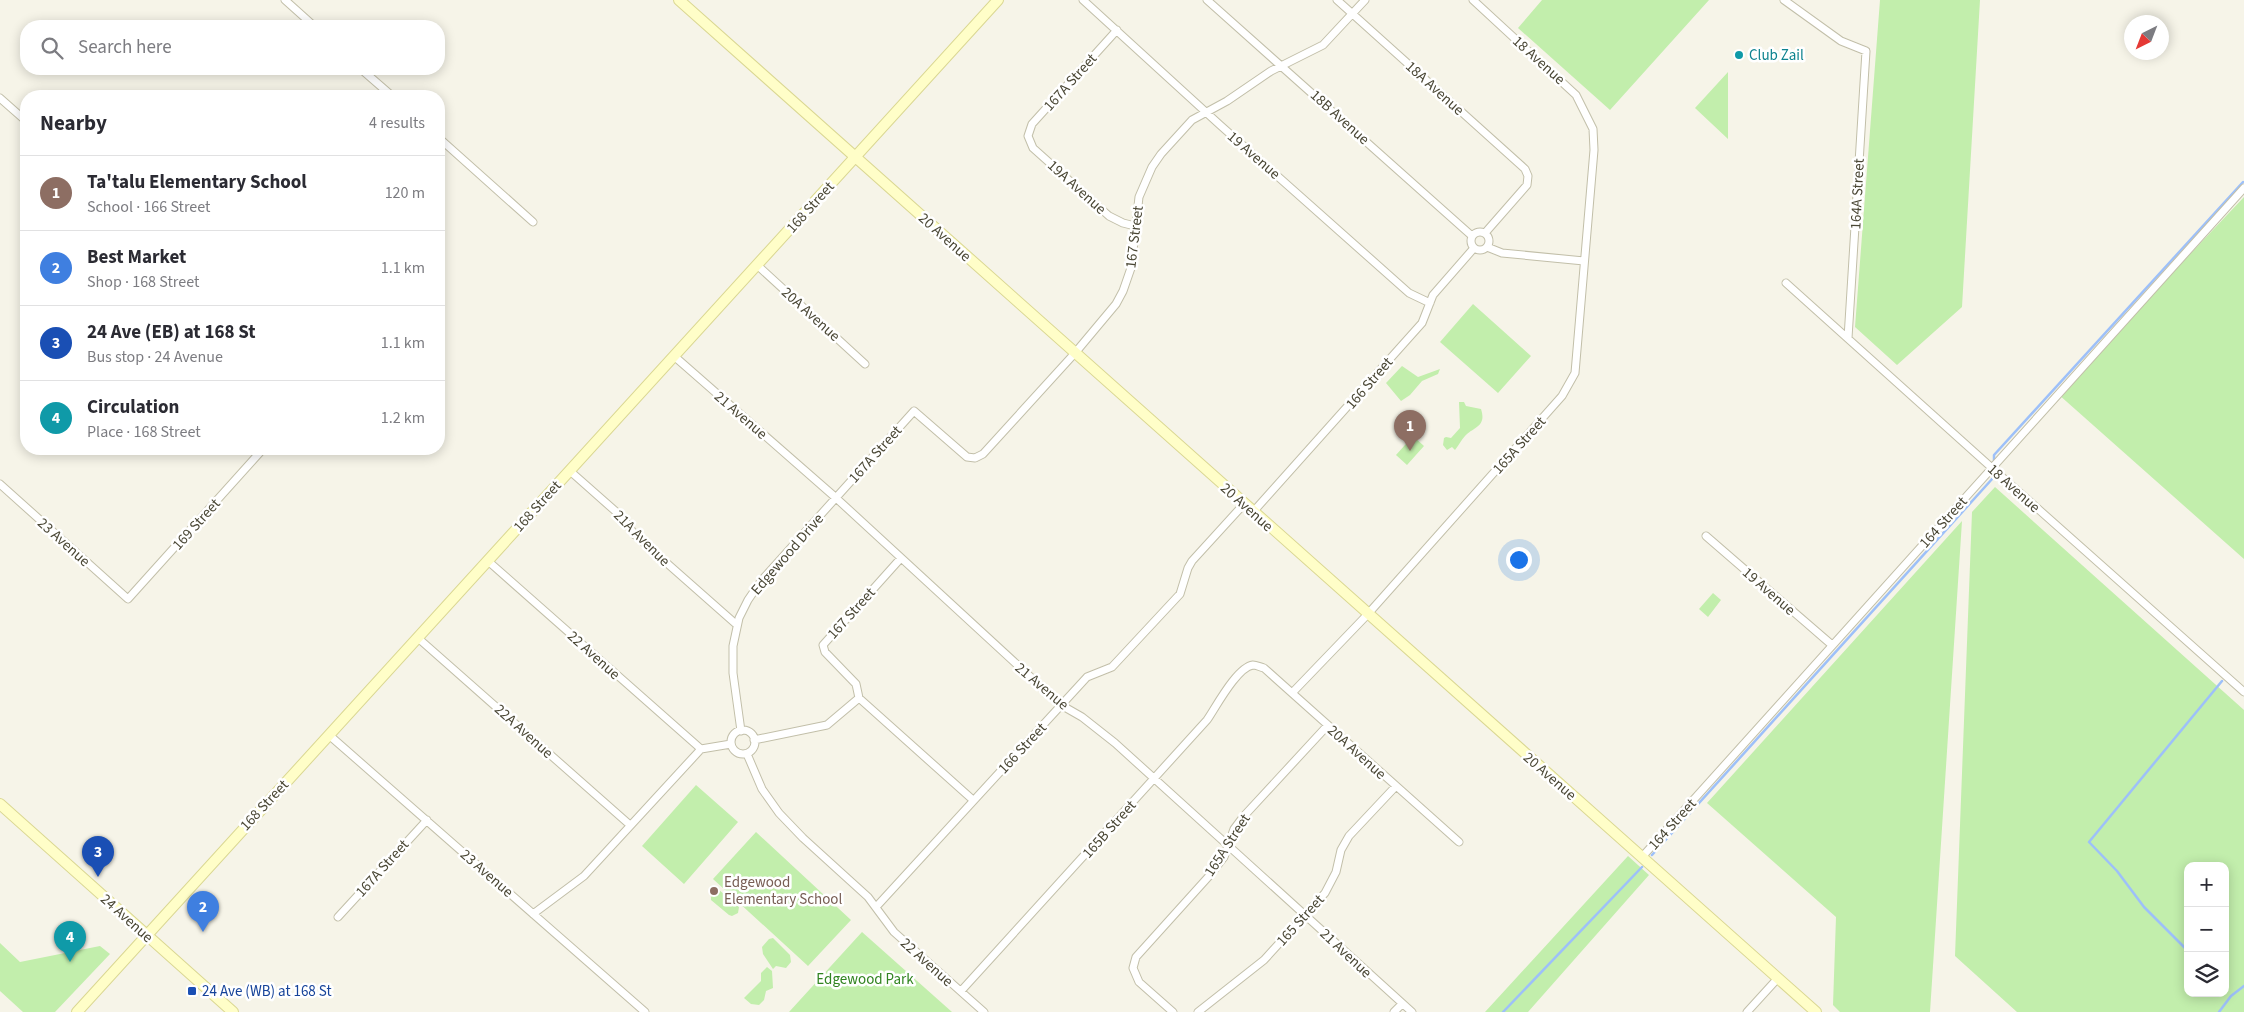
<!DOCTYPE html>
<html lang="en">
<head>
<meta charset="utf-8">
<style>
	:root { --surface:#fff; --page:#f7f7f7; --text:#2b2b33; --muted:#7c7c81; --line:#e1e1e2; --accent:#8a4826 }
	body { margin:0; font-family:"Source Sans 3",sans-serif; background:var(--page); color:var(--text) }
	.controls { position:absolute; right:15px; bottom:15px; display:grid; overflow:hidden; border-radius:10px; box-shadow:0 2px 12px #0003 }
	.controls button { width:45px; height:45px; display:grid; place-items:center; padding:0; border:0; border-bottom:1px solid var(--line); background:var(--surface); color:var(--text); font:25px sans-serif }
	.compass { position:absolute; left:2124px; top:15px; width:45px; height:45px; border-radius:50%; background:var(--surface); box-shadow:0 2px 12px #0003; rotate:222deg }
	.you { position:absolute; left:1518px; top:559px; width:18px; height:18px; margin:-12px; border:4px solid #fff; border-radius:50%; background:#1a73e8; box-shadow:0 0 0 8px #1a73e833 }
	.badge { display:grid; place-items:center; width:32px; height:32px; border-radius:50%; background:var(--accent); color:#fff; font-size:16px; font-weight:700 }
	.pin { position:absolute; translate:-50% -41px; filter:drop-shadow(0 1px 2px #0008) }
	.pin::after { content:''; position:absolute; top:26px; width:18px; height:15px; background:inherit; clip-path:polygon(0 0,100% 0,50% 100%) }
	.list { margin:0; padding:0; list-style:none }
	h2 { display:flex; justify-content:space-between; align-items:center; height:65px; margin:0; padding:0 20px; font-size:21px }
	h2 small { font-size:16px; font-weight:400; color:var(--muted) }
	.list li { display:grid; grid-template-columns:32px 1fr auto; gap:15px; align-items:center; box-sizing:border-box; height:75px; padding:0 20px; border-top:1px solid var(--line) }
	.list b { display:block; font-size:19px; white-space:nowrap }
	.list p { margin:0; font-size:16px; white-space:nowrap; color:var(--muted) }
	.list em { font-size:16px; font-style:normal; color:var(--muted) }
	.icon { flex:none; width:28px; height:28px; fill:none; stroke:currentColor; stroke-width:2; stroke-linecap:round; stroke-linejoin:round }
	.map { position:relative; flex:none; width:2244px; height:1012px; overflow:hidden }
	.search { position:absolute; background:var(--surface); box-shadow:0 2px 12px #0003; left:20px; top:20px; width:425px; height:55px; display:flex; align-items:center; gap:12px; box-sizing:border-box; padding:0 18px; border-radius:20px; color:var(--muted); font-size:19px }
	.panel { position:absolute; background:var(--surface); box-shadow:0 2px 12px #0003; left:20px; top:90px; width:425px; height:365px; border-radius:20px }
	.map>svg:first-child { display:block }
	.green { fill:#c2eeac; fill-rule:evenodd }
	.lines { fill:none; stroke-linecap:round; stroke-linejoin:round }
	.stream { stroke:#9dc0f9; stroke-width:2.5 }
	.street-casing { stroke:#c2bfa9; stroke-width:9 }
	.secondary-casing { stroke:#dad792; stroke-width:12 }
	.street { stroke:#fff; stroke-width:7 }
	.secondary { stroke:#fffec8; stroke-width:10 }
	.culture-dot { fill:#0f9aa8; stroke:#fff; stroke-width:2 }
	.education-dot { fill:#8d6e63; stroke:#fff; stroke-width:2 }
	.transit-dot { fill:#1a4fb4; stroke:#fff; stroke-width:2 }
	.labels { text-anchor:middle; stroke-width:5; stroke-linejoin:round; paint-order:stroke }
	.culture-label { font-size:15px; fill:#0d838f; stroke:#fff; text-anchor:start }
	.street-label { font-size:15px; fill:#4a4735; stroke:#fff }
	.education-label { font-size:15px; fill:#785e54; stroke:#fff; text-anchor:start }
	.park-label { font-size:15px; fill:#318421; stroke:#fff }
	.transit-label { font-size:15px; fill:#164399; stroke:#fff; text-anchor:start }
</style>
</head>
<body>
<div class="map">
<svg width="2244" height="1012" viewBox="0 0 2244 1012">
	<rect width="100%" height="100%" fill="#f6f4e8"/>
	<path class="green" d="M1542,0H1709L1610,110L1518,28Z
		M1880,0H1980L1962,307L1897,365L1855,327Z
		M1728,72V139L1695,108Z
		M2244,197V559L2058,394Z
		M1473,304L1531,356L1498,393L1440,342Z
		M1402,366L1418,377L1440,369L1438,374L1422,381L1410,395L1401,401L1386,383Z
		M1459,402H1464L1466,406L1481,409C1487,427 1473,427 1465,436C1461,440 1459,445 1455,450L1452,447L1447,450L1443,445L1444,438L1446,437L1451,438L1460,428Z
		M1413,436L1424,446L1407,465L1396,455Z
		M1995,487L2244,710V1012H2017L1955,956L1972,512ZM2188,866H2225V993H2188Z
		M1962,521L1930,1012H1840L1833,1005L1836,917L1707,803Z
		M1713,593L1721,600L1708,617L1699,609Z
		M696,785L738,822L684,884L642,846Z
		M756,832L851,920L808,966L713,879Z
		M1628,856L1649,875L1528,1012H1485Z
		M718,889L739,907L738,913L732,916L729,915L711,900V897Z
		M862,932L952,1012H789Z
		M773,938L790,955L791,962L786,968L776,966L773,969L763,954L762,947L769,939Z
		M0,943L20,962L100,946L110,954L55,1012H23L0,991Z
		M767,967L772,971L773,988L766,991L764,1000L759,1005L751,1004L744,998L761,981V973Z"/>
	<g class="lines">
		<path class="stream" d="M1994,462V455L2243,182
			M1652,855L1993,478
			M2187,950L2144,907L2117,871L2089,842L2222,681
			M1503,1012L1642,867
			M2219,1012L2231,996L2244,986"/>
		<g class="street-casing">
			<path id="street" d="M285,0L314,26
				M1083,0L1220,125L1409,293L1430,303
				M1207,0L1472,236
				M1337,0L1525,169L1528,176L1527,185L1485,233
				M1784,0L1841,41L1866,51L1848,338
				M1117,30L1032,124L1028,136L1033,148L1109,216L1123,223L1135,226
				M361,69L392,96
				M0,98L26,121
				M439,138L533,222
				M1471 241a9 9 0 1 1 18 0a9 9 0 1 1-18 0Z
				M1487,247L1502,253L1584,261
				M757,265L865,364
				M1786,283L1992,468L2244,692
				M674,356L835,497L1061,705L1082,717L1115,743L1412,1012
				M570,471L622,517L635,535L737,625
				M0,484L128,599L263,449
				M1253,512L1422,323L1433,295L1474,248
				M1706,536L1832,645
				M488,561L701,749
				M418,638L630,825
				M1292,693L1367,615L1562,396L1575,373L1594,150L1593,129L1576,95L1473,0
				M859,698L973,800
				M731 742a12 12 0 1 1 24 0a12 12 0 1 1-24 0Z
				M741,731L733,673V646L739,618L748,600L761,581L914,411L967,457L975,458L983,454L1075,353L1116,304L1123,291L1131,268L1139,197L1152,167L1161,154L1192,120L1227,101L1271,71L1323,45L1365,0
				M329,735L645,1012
				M754,740L827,725L859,698L856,684L825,652L823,645L901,558
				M747,754L762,789L779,813L803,838L868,897L894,932L984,1012
				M1642,857L2244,188
				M877,906L1087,677L1112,667L1180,594L1188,568L1192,561L1244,504
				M533,914L584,876L701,749L731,744
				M338,917L427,820
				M961,991L1207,720C1216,707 1237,667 1253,665C1256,665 1260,667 1264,668L1459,842
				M1173,1012L1139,982L1133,968L1136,957L1210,875L1224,857L1234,829L1243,817L1328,725
				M1198,1012L1264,960L1325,893L1336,872L1341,850L1349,836L1396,786
				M1394,1012L1402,1004
				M1747,1012L1778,978"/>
		</g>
		<g class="secondary-casing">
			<path id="secondary" d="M679,0L1816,1012
				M0,804L233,1012
				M77,1012L998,0"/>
		</g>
		<use href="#street" class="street"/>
		<use href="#secondary" class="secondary"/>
	</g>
	<circle class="culture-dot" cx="1739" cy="55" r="5"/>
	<circle class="education-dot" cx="714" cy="891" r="5"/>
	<rect class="transit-dot" x="187" y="986" width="10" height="10" rx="2.5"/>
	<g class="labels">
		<g class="culture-label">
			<text x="1749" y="60">Club Zail</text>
		</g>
		<g class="street-label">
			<text transform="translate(1539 60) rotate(42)" y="5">18 Avenue</text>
			<text transform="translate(1070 82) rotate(-48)" y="5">167A Street</text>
			<text transform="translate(1435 88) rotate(42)" y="5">18A Avenue</text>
			<text transform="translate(1340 117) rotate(42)" y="5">18B Avenue</text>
			<text transform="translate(1254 155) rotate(41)" y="5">19 Avenue</text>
			<text transform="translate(1077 187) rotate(42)" y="5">19A Avenue</text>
			<text transform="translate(1857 194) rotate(-87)" y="5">164A Street</text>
			<text transform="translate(810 207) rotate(-48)" y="5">168 Street</text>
			<text transform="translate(945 237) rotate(42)" y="5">20 Avenue</text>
			<text transform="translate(1134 237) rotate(-83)" y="5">167 Street</text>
			<text transform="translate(811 314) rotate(42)" y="5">20A Avenue</text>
			<text transform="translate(1369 383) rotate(-49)" y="5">166 Street</text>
			<text transform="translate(741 415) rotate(41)" y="5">21 Avenue</text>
			<text transform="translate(1519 445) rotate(-48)" y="5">165A Street</text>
			<text transform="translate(875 454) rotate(-48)" y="5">167A Street</text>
			<text transform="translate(2014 488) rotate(42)" y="5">18 Avenue</text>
			<text transform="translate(537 506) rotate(-48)" y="5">168 Street</text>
			<text transform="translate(1247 507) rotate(42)" y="5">20 Avenue</text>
			<text transform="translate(1943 522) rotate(-48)" y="5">164 Street</text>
			<text transform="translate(196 524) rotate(-48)" y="5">169 Street</text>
			<text transform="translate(642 538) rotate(45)" y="5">21A Avenue</text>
			<text transform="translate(64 542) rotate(42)" y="5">23 Avenue</text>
			<text transform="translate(787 554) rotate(-49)" y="5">Edgewood Drive</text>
			<text transform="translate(1769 591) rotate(41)" y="5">19 Avenue</text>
			<text transform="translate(851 613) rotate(-48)" y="5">167 Street</text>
			<text transform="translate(594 655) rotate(42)" y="5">22 Avenue</text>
			<text transform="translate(1042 686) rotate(40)" y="5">21 Avenue</text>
			<text transform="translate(524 731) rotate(42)" y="5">22A Avenue</text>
			<text transform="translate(1022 748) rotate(-47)" y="5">166 Street</text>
			<text transform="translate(1357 752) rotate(42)" y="5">20A Avenue</text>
			<text transform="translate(1550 776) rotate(41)" y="5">20 Avenue</text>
			<text transform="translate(264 805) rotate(-47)" y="5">168 Street</text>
			<text transform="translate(1672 824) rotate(-48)" y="5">164 Street</text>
			<text transform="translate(1109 829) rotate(-48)" y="5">165B Street</text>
			<text transform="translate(1227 845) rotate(-57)" y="5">165A Street</text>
			<text transform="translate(382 868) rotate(-48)" y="5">167A Street</text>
			<text transform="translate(487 873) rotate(41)" y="5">23 Avenue</text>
			<text transform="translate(127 918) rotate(42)" y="5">24 Avenue</text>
			<text transform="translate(1300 920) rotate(-48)" y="5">165 Street</text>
			<text transform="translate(1346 953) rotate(43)" y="5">21 Avenue</text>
			<text transform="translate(927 962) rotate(42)" y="5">22 Avenue</text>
		</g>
		<g class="education-label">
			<text x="724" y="887">Edgewood<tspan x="724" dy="17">Elementary School</tspan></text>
		</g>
		<g class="park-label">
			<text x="865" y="984">Edgewood Park</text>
		</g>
		<g class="transit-label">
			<text x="202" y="996">24 Ave (WB) at 168 St</text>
		</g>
	</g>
</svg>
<div class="controls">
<button>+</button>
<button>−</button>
<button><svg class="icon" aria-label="layers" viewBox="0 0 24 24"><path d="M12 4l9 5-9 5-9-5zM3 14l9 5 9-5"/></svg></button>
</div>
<svg class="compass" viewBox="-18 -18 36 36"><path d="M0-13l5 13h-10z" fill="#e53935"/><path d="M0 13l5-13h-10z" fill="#7c7c81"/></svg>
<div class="you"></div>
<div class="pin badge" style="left:1410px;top:451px;background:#8d6e63">1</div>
<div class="pin badge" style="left:203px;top:932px;background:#3f7fe0">2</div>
<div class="pin badge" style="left:98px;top:877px;background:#1a4fb4">3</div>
<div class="pin badge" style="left:70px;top:962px;background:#0f9aa8">4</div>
<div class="search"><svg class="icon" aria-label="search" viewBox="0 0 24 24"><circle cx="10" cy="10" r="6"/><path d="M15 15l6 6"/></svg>Search here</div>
<section class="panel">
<h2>Nearby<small>4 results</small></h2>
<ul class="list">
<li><span class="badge" style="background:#8d6e63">1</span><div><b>Ta'talu Elementary School</b><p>School · 166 Street</p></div><em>120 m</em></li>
<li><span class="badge" style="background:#3f7fe0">2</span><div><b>Best Market</b><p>Shop · 168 Street</p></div><em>1.1 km</em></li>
<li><span class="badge" style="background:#1a4fb4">3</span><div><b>24 Ave (EB) at 168 St</b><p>Bus stop · 24 Avenue</p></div><em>1.1 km</em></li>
<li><span class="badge" style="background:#0f9aa8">4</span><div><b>Circulation</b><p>Place · 168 Street</p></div><em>1.2 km</em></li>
</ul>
</section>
</div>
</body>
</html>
